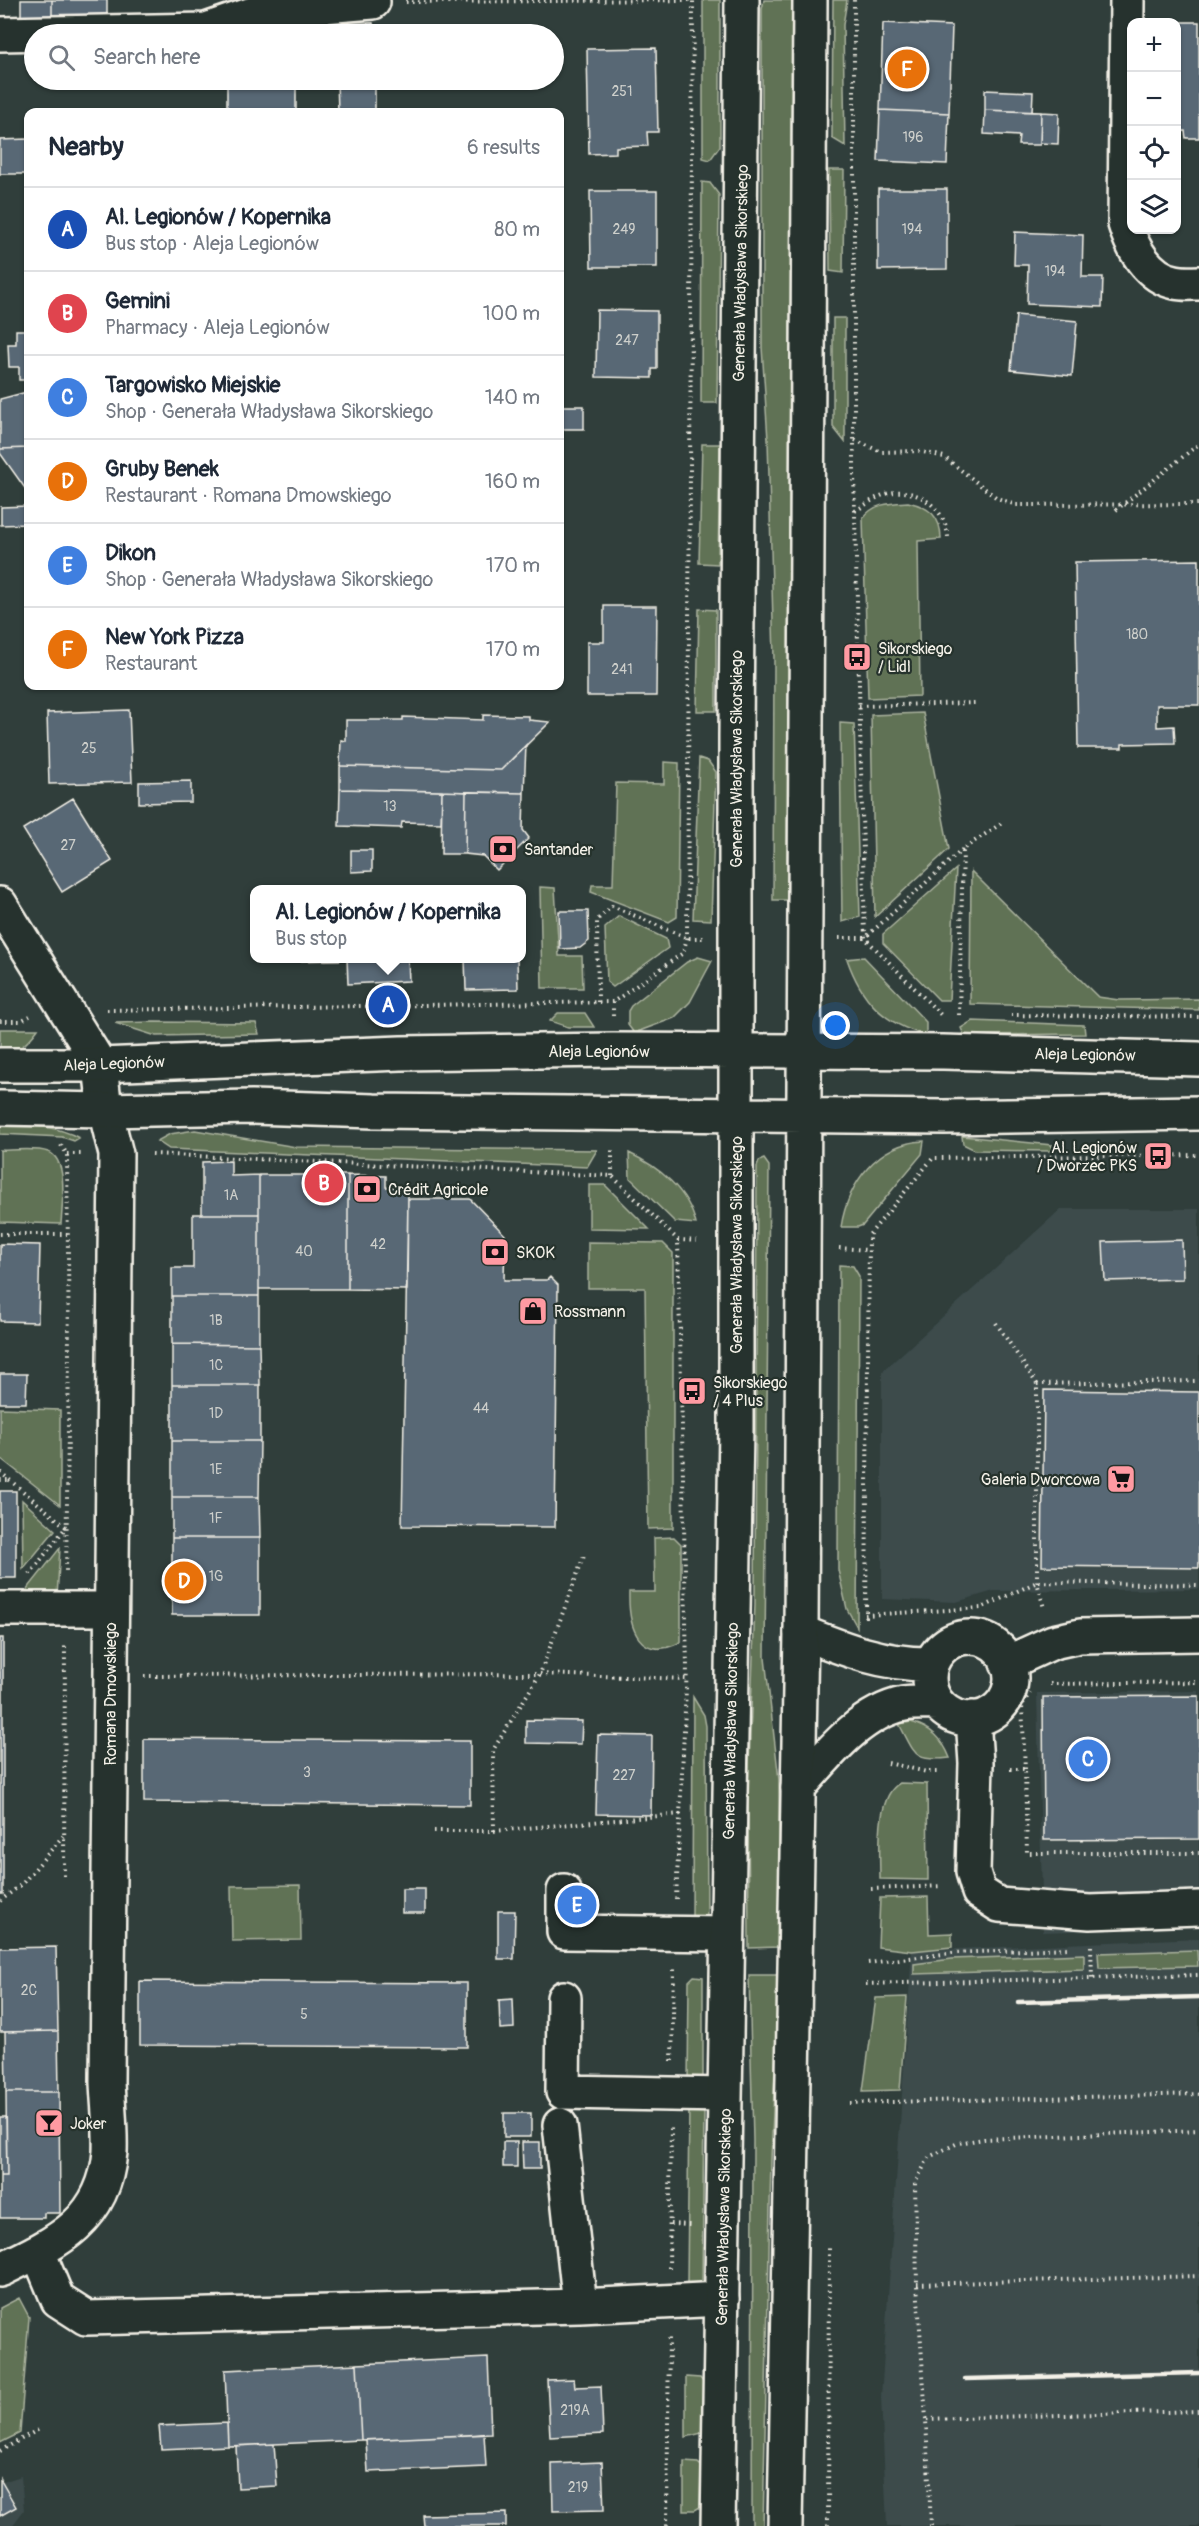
<!DOCTYPE html>
<html lang="en">
<head>
<meta charset="utf-8">
<style>
	:root { --surface:#fff; --page:#f2f2f3; --text:#1f2937; --muted:#747a83; --line:#e0e1e3; --accent:#845c67 }
	body { margin:0; font-family:Pangolin,sans-serif; background:var(--page); color:var(--text) }
	.controls { position:absolute; right:18px; top:18px; display:grid; overflow:hidden; border-radius:12px; box-shadow:0 2px 4px #0004 }
	.controls button { width:54px; height:54px; display:grid; place-items:center; padding:0; border:0; border-bottom:2px solid var(--line); background:var(--surface); color:var(--text); font:30px sans-serif }
	.you { position:absolute; left:836px; top:1026px; width:21px; height:21px; margin:-15px; border:4px solid #fff; border-radius:50%; background:#1a73e8; box-shadow:0 0 0 9px #1a73e833 }
	.badge { display:grid; place-items:center; width:39px; height:39px; border-radius:50%; background:var(--accent); color:#fff; font-size:20px; font-weight:700 }
	.pin { position:absolute; translate:-50% -50%; border:3px solid #fff; box-shadow:0 2px 6px #0006 }
	.popup { position:absolute; left:250px; top:885px; width:276px; height:78px; box-sizing:border-box; display:grid; place-content:center; border-radius:12px; background:var(--surface); filter:drop-shadow(0 2px 4px #0005); font-size:20px; white-space:nowrap; color:var(--muted) }
	.popup b { font-size:22px; color:var(--text) }
	.popup::after { content:''; position:absolute; left:50%; top:100%; margin-left:-12px; border:12px solid transparent; border-top-color:var(--surface) }
	.list { margin:0; padding:0; list-style:none }
	h2 { display:flex; justify-content:space-between; align-items:center; height:78px; margin:0; padding:0 24px; font-size:26px }
	h2 small { font-size:20px; font-weight:400; color:var(--muted) }
	.list li { display:grid; grid-template-columns:39px 1fr auto; gap:18px; align-items:center; box-sizing:border-box; height:84px; padding:0 24px; border-top:2px solid var(--line) }
	.list b { display:block; font-size:22px; white-space:nowrap }
	.list p { margin:0; font-size:20px; white-space:nowrap; color:var(--muted) }
	.list em { font-size:20px; font-style:normal; color:var(--muted) }
	.icon { flex:none; width:33px; height:33px; fill:none; stroke:currentColor; stroke-width:2; stroke-linecap:round; stroke-linejoin:round }
	.map { position:relative; flex:none; width:1199px; height:2526px; overflow:hidden }
	.search { position:absolute; background:var(--surface); box-shadow:0 2px 4px #0004; left:24px; top:24px; width:540px; height:66px; display:flex; align-items:center; gap:15px; box-sizing:border-box; padding:0 21px; border-radius:33px; color:var(--muted); font-size:22px }
	.panel { position:absolute; background:var(--surface); box-shadow:0 2px 4px #0004; left:24px; top:108px; width:540px; height:582px; border-radius:12px }
	.map>svg:first-child { display:block }
	.built { fill:#3c4b4c }
	.green { fill:#617255; stroke:#aab29e; stroke-width:1.5 }
	.building { fill:#596875; stroke:#f4f1e8; stroke-width:1.5 }
	.lines { fill:none; stroke-linecap:round; stroke-linejoin:round }
	.minor-casing { stroke:#f4f1e8; stroke-width:38 }
	.major-casing { stroke:#f4f1e8; stroke-width:38 }
	.path { stroke:#f4f1e8; stroke-width:4; stroke-dasharray:1.5 4.5; stroke-linecap:butt }
	.minor { stroke:#26332d; stroke-width:33 }
	.major { stroke:#26332d; stroke-width:33 }
	.rail { stroke:#f4f1e8; stroke-width:4.5 }
	.labels { text-anchor:middle; stroke-width:4.5; stroke-linejoin:round; paint-order:stroke }
	.number-label { font-size:14px; fill:#cdcfcb }
	.street-label { font-size:16px; fill:#f4f1e8; stroke:#26332d }
	.poi-label { font-size:16px; fill:#f4f1e8; stroke:#26332d; text-anchor:start }
</style>
</head>
<body>
<div class="map">
<svg width="1199" height="2526" viewBox="0 0 1199 2526">
	<rect width="100%" height="100%" fill="#303e3b"/>
	<filter id="ink" filterUnits="userSpaceOnUse"><feTurbulence type="fractalNoise" baseFrequency=".0167" numOctaves="2"/><feDisplacementMap in="SourceGraphic" scale="12" xChannelSelector="R" yChannelSelector="G"/><feConvolveMatrix kernelMatrix="1 2 1 2 8 2 1 2 1" color-interpolation-filters="sRGB"/></filter>
	<g filter="url(#ink)">
		<path class="built" d="M1061,1209H1199V1589L994,1591L956,1602L882,1599V1372Z
			M1199,1691V1926L1043,1932L1037,1693Z
			M1199,1938V2526H887L881,2397L912,1951Z
			M21,2476L24,2510L12,2526H0V2483Z"/>
		<path class="green" d="M703,0H720V146L710,160L703,158Z
			M764,0H792L787,900H773L774,659L768,440L762,347V9Z
			M833,0H847L843,25L845,146L832,138Z
			M829,170H844L843,273L830,271Z
			M702,182L710,183L719,195L717,403H701Z
			M833,318H845V442L833,427Z
			M702,444H720L718,564L699,563Z
			M908,502C929,507 941,516 941,539L918,541L920,696L868,698L863,518C874,503 891,503 908,502Z
			M699,609L716,610V711H697Z
			M923,713L949,849L875,917L871,715Z
			M840,723L854,724L860,917L842,922Z
			M699,758L708,761L716,772L711,920L693,919Z
			M664,762L679,763L677,917L669,922L591,892L592,885H613L616,783L664,784Z
			M956,869L949,1000H939L883,943V934Z
			M971,871L1098,997L1119,1000L1199,999V1010L970,1004Z
			M540,887L555,888L559,956H582L583,988H542Z
			M619,916L666,939L668,948L613,987L607,982L605,928Z
			M698,957L712,961L690,1002L674,1018L634,1033L628,1025V1011L631,1006L687,962Z
			M864,957L926,1022V1035C883,1024 861,999 847,959Z
			M558,1013H585L594,1027H568L550,1021Z
			M972,1021L1084,1025L1085,1034L964,1035L961,1028Z
			M154,1022L256,1023L259,1034L156,1036L115,1023Z
			M0,1029H38C28,1043 18,1053 0,1053Z
			M0,1126C28,1126 54,1124 79,1138L74,1141L62,1137L0,1134Z
			M195,1130L296,1147L597,1150L587,1167L169,1149L157,1141L170,1134Z
			M962,1136L1052,1145V1151L975,1150L963,1144Z
			M924,1141L922,1154L863,1225L858,1227H841C848,1183 877,1143 924,1141Z
			M0,1150C15,1151 34,1147 48,1152C69,1159 62,1206 61,1224L0,1222Z
			M629,1153C659,1167 688,1190 696,1224L675,1222L630,1178Z
			M764,1159L769,1166L765,1658L779,1780V1947L749,1948L748,1791L755,1604L757,1167L759,1161Z
			M589,1185H605L649,1229L589,1228Z
			M588,1242L663,1243L673,1253V1528L648,1529L645,1288H588Z
			M839,1265L853,1266L859,1276L857,1627L847,1609L838,1570Z
			M0,1408L60,1410V1505L0,1458Z
			M22,1500L55,1530L23,1569Z
			M674,1537L681,1544V1642C639,1663 628,1628 629,1592H655L654,1538Z
			M60,1548L57,1597L22,1596Z
			M693,1697L704,1715L706,1726L707,1920L692,1921Z
			M911,1722C932,1728 942,1738 950,1758C913,1762 916,1755 899,1724Z
			M900,1783L927,1784L928,1880L880,1879C880,1854 875,1796 900,1783Z
			M300,1885L301,1940L232,1941L231,1886Z
			M928,1897L929,1934L952,1933V1947L912,1951L878,1947L880,1898Z
			M1197,1950L1198,1966L1099,1968L1098,1953Z
			M1084,1954V1969L914,1974V1964L952,1959Z
			M749,1975H779L771,2160L763,2526H752L753,2140Z
			M694,1976L703,1977V2083L688,2084L689,1981Z
			M907,1997L900,2090L863,2091L876,1998Z
			M689,2106L704,2110L702,2285L687,2284Z
			M19,2298L29,2317L20,2433L0,2443V2308Z
			M686,2377L700,2378L703,2382L702,2433L686,2437Z
			M684,2462L698,2463L701,2466L700,2507L695,2510H684Z"/>
		<path class="building" d="M21,0H52V22L21,21Z
			M52,0H107V23L52,22Z
			M1177,22H1199V138H1186L1185,131H1177Z
			M373,23L374,34H336V24Z
			M883,23L952,26L949,113L880,110Z
			M656,48L658,132H647L648,146L616,147V153L589,154L587,49Z
			M227,80H296V112H227Z
			M337,80H375V112H338Z
			M985,90L1033,92L1032,112L985,110Z
			M880,110L949,113L947,164L878,161Z
			M985,110L1041,112L1040,145H1018L1019,136L984,134Z
			M1041,112L1059,113L1058,144L1040,143Z
			M28,139V174H0V140Z
			M878,189H947V269L878,270Z
			M590,191H657V267H591Z
			M1015,232L1083,235L1082,277H1103L1102,307L1027,304L1028,265H1014Z
			M597,310L657,311V369H652V378L596,377Z
			M1016,315L1077,321L1072,376L1011,370Z
			M16,330H28V380H19V367H9L8,344H16Z
			M27,392L28,394V448L0,449V399Z
			M560,406H584V429H560Z
			M28,448V491H27L0,453V449Z
			M28,506V524L1,525V507Z
			M1199,560V705H1157V727L1174,726L1175,743L1122,744V748H1078L1075,562Z
			M604,606H657L656,696H587V642H604Z
			M129,710L132,782L49,784L47,713Z
			M483,715L529,716V720L550,722L501,770L340,766L341,740L346,741V720H403V717L483,720Z
			M526,745L524,793L340,789V766L501,770Z
			M191,781V802L139,803V782Z
			M340,789L442,791L441,823L402,822L401,828L339,826Z
			M442,791L466,792L465,854H441Z
			M466,792L524,793L523,830L529,838L497,870L483,856L465,854Z
			M73,798L112,861L62,892L23,829Z
			M351,850H372V871L351,872Z
			M559,911H588L589,941L580,948L560,949Z
			M293,958H340V960L293,961Z
			M347,958H408L409,981L348,984Z
			M465,958H517L518,989L466,990Z
			M231,1161V1176L259,1175V1214H202V1162Z
			M259,1175H348V1289H259Z
			M348,1175L386,1176V1187L408,1188L407,1290L348,1289Z
			M408,1199H470L505,1235L504,1280H547L550,1277L558,1285L555,1527L402,1526Z
			M193,1214H259V1296H172V1268H193Z
			M1182,1240L1183,1279L1105,1281L1103,1242Z
			M0,1244L40,1245L38,1322L0,1321Z
			M172,1296H259V1345L172,1344Z
			M172,1344L259,1345L260,1385H172Z
			M0,1374H27L26,1403H0Z
			M172,1385H260V1441H172Z
			M1044,1390L1199,1392V1568L1042,1566Z
			M172,1441H260L259,1497H172Z
			M0,1491H16V1578H0Z
			M172,1497H259L260,1538H172Z
			M172,1538H260V1615H172Z
			M0,1638H3V1894H0Z
			M1199,1696V1839L1044,1840L1043,1697Z
			M526,1720L582,1721L581,1744L526,1743Z
			M598,1735L652,1736L651,1815L596,1814Z
			M144,1739L470,1741V1805L144,1802Z
			M402,1889H425V1913H402Z
			M498,1911H515L514,1959H498Z
			M56,1947L58,2031L0,2032V1948Z
			M140,1981L467,1983V2047L140,2045Z
			M513,1999L514,2028L500,2029L499,2000Z
			M58,2031L59,2092H6L5,2032Z
			M6,2092H59L60,2213H44V2218H0V2176H7Z
			M504,2113H531V2137H504Z
			M0,2117H6L7,2176H0Z
			M503,2142H517V2167H503Z
			M522,2142H540V2169H523Z
			M488,2358L491,2434L361,2440L357,2364Z
			M357,2364L361,2440L228,2446L225,2370Z
			M574,2379L575,2387L601,2386L603,2434L550,2437L547,2380Z
			M227,2423L228,2446L161,2449L159,2426Z
			M484,2434L486,2467L368,2472L366,2440Z
			M274,2444L277,2486L238,2488L236,2446Z
			M602,2462L604,2510L553,2511L552,2464Z
			M0,2479L16,2507L0,2516Z
			M506,2513V2526H424L423,2515Z"/>
		<g class="lines">
			<g class="minor-casing">
				<path id="minor" d="M1127,0L1125,224C1132,248 1148,277 1175,282C1183,284 1191,283 1199,283
					M0,34L206,30L261,11L373,2
					M0,904L100,1065L105,1110L116,1154L107,2082C108,2105 111,2129 110,2152C104,2222 56,2243 0,2270
					M0,1609H111
					M801,1632C843,1649 885,1665 931,1664
					M929 1678a41 41 0 1 1 82 0a41 41 0 1 1-82 0Z
					M1007,1663L1053,1642L1080,1636L1199,1634
					M973,1718L976,1763L973,1872L979,1892L999,1905L1090,1912L1199,1908
					M798,1788C826,1757 859,1713 904,1704C915,1702 926,1703 937,1703
					M564,1891V1932L726,1934
					M564,1998L563,2092L724,2095
					M560,2125L580,2306
					M38,2252L58,2300L86,2318L580,2306L722,2299"/>
			</g>
			<g class="major-casing">
				<path id="major" d="M0,1065H100L401,1053L613,1050L943,1052L1199,1059
					M0,1108L105,1110L252,1107L374,1111L944,1117L1199,1113
					M718,2526L736,1429V735L742,0
					M785,2526L801,1632L810,0"/>
			</g>
			<path class="path" d="M854,0V473L865,938L941,1015H944
				M406,2L693,0
				M855,440L881,452L919,451L944,457L997,498L1016,505L1199,504
				M1116,510L1199,444
				M855,511C864,506 873,499 883,495C913,483 946,507 948,537
				M859,706L976,703
				M839,938H865L963,849
				M598,1002L597,920L612,906L687,938H703
				M107,1010L613,1002L683,953L687,938L693,0
				M959,1015L963,849L1002,823
				M1011,1015L1199,1017
				M613,1016V1002
				M0,1021H20L30,1016
				M61,1145L67,1154L69,1356L66,1573
				M67,1154H81
				M152,1154L612,1176L678,1240L700,1241
				M612,1176V1147
				M0,1234H67
				M839,1248L868,1250
				M996,1323L1037,1384V1582L1044,1608
				M1037,1384L1199,1381
				M0,1472L66,1527L30,1574
				M0,1480H9
				M865,1615L981,1608L1037,1582L1199,1585
				M866,1618L869,1235L933,1158L1199,1155
				M144,1676L540,1674L687,1679
				M1050,1684L1199,1682
				M888,1763L927,1772H940
				M1010,1769H1025L1027,1853H1199
				M1025,1769L1022,1705L1030,1693
				M434,1831H494L681,1814
				M494,1831L493,1750L540,1674L584,1556
				M64,1876L65,1644
				M871,1889L942,1886
				M676,1899L687,1668L678,1240
				M0,1901L22,1884L63,1836
				M1091,1946L1092,1978
				M868,1963L952,1953L1069,1948
				M866,1984L1199,1975
				M672,2061L674,1969
				M850,2103L1199,2094
				M670,2224L690,2225
				M669,2268L671,2128
				M917,2284L1199,2276
				M926,2419L917,2284L915,2183L929,2157L958,2143L984,2139L1199,2130
				M0,2451L41,2428
				M667,2526L669,2335
				M828,2526L829,2246
				M931,2526L926,2419L1199,2411"/>
			<use href="#minor" class="minor"/>
			<use href="#major" class="major"/>
			<path class="rail" d="M1018,2002L1199,1997
				M965,2379L1199,2373"/>
		</g>
	</g>
	<defs>
		<g id="bus-square" transform="scale(1.5)"><rect x="-9" y="-9" width="18" height="18" rx="4" fill="#ff9aa2" stroke="#26332d"/><path d="M-5-6H5V4H4V6H2V4H-2V6H-4V4H-5ZM-3.5-4V0h7V-4ZM-3.5 1.2v1.5H-2V1.2ZM2 1.2v1.5H3.5V1.2Z" fill="#111"/></g>
		<g id="bank-square" transform="scale(1.5)"><rect x="-9" y="-9" width="18" height="18" rx="4" fill="#ff9aa2" stroke="#26332d"/><path d="M-6-4H6V4H-6ZM0-2.3a2.3 2.3 0 1 0 0 4.6a2.3 2.3 0 1 0 0-4.6Z" fill="#111"/></g>
		<g id="shop-square" transform="scale(1.5)"><rect x="-9" y="-9" width="18" height="18" rx="4" fill="#ff9aa2" stroke="#26332d"/><path d="M-5-2.5h2.3a2.7 3.5 0 0 1 5.4 0H5L5.5 6h-11ZM-1.5-2.5h3a1.5 2.3 0 0 0-3 0Z" fill="#111"/></g>
		<g id="supermarket-square" transform="scale(1.5)"><rect x="-9" y="-9" width="18" height="18" rx="4" fill="#ff9aa2" stroke="#26332d"/><path d="M-6-5.5h2.5l.6 2H6L4.5 2H-2.5L-4.4-4H-6ZM-1.5 3.2a1.3 1.3 0 1 0 .1 0ZM3 3.2a1.3 1.3 0 1 0 .1 0Z" fill="#111"/></g>
		<g id="bar-square" transform="scale(1.5)"><rect x="-9" y="-9" width="18" height="18" rx="4" fill="#ff9aa2" stroke="#26332d"/><path d="M-6-5H6L.8 .8V4.5H3.5V6h-7V4.5H-.8V.8Z" fill="#111"/></g>
	</defs>
	<g fill-rule="evenodd">
		<use href="#bus-square" x="857" y="657"/>
		<use href="#bank-square" x="503" y="849"/>
		<use href="#bus-square" x="1158" y="1156"/>
		<use href="#bank-square" x="367" y="1189"/>
		<use href="#bank-square" x="495" y="1252"/>
		<use href="#shop-square" x="533" y="1311"/>
		<use href="#bus-square" x="692" y="1391"/>
		<use href="#supermarket-square" x="1121" y="1479"/>
		<use href="#bar-square" x="49" y="2123"/>
	</g>
	<g class="labels">
		<g class="number-label">
			<text x="622" y="96">251</text>
			<text x="913" y="142">196</text>
			<text x="624" y="234">249</text>
			<text x="912" y="234">194</text>
			<text x="1055" y="276">194</text>
			<text x="627" y="345">247</text>
			<text x="1137" y="639">180</text>
			<text x="622" y="674">241</text>
			<text x="89" y="753">25</text>
			<text x="390" y="811">13</text>
			<text x="68" y="850">27</text>
			<text x="231" y="1200">1A</text>
			<text x="378" y="1249">42</text>
			<text x="304" y="1256">40</text>
			<text x="216" y="1325">1B</text>
			<text x="216" y="1370">1C</text>
			<text x="481" y="1413">44</text>
			<text x="216" y="1418">1D</text>
			<text x="216" y="1474">1E</text>
			<text x="216" y="1523">1F</text>
			<text x="216" y="1581">1G</text>
			<text x="307" y="1777">3</text>
			<text x="624" y="1780">227</text>
			<text x="29" y="1995">2C</text>
			<text x="304" y="2019">5</text>
			<text x="575" y="2415">219A</text>
			<text x="578" y="2492">219</text>
		</g>
		<g class="street-label">
			<text transform="translate(740 273) rotate(-89)" y="6">Generała Władysława Sikorskiego</text>
			<text transform="translate(736 759) rotate(-90)" y="6">Generała Władysława Sikorskiego</text>
			<text x="599" y="1057">Aleja Legionów</text>
			<text transform="translate(1085 1054) rotate(1)" y="6">Aleja Legionów</text>
			<text transform="translate(114 1063) rotate(-2)" y="6">Aleja Legionów</text>
			<text transform="translate(736 1245) rotate(-90)" y="6">Generała Władysława Sikorskiego</text>
			<text transform="translate(110 1694) rotate(-90)" y="6">Romana Dmowskiego</text>
			<text transform="translate(730 1731) rotate(-89)" y="6">Generała Władysława Sikorskiego</text>
			<text transform="translate(723 2217) rotate(-89)" y="6">Generała Władysława Sikorskiego</text>
		</g>
		<g class="poi-label">
			<text x="878" y="654">Sikorskiego<tspan x="878" dy="18">/ Lidl</tspan></text>
			<text x="524" y="855">Santander</text>
			<text x="1137" y="1153" text-anchor="end">Al. Legionów<tspan x="1137" dy="18">/ Dworzec PKS</tspan></text>
			<text x="388" y="1195">Crédit Agricole</text>
			<text x="516" y="1258">SKOK</text>
			<text x="554" y="1317">Rossmann</text>
			<text x="713" y="1388">Sikorskiego<tspan x="713" dy="18">/ 4 Plus</tspan></text>
			<text x="1100" y="1485" text-anchor="end">Galeria Dworcowa</text>
			<text x="70" y="2129">Joker</text>
		</g>
	</g>
</svg>
<div class="controls">
<button>+</button>
<button>−</button>
<button><svg class="icon" aria-label="locate" viewBox="0 0 24 24"><circle cx="12" cy="12" r="6"/><path d="M12 2v4M12 18v4M2 12h4M18 12h4"/></svg></button>
<button><svg class="icon" aria-label="layers" viewBox="0 0 24 24"><path d="M12 4l9 5-9 5-9-5zM3 14l9 5 9-5"/></svg></button>
</div>
<div class="you"></div>
<div class="pin badge" style="left:388px;top:1005px;background:#1a4fb4">A</div>
<div class="popup"><b>Al. Legionów / Kopernika</b>Bus stop</div>
<div class="pin badge" style="left:324px;top:1183px;background:#e0444e">B</div>
<div class="pin badge" style="left:1088px;top:1759px;background:#3f7fe0">C</div>
<div class="pin badge" style="left:184px;top:1581px;background:#e8710a">D</div>
<div class="pin badge" style="left:577px;top:1905px;background:#3f7fe0">E</div>
<div class="pin badge" style="left:907px;top:69px;background:#e8710a">F</div>
<div class="search"><svg class="icon" aria-label="search" viewBox="0 0 24 24"><circle cx="10" cy="10" r="6"/><path d="M15 15l6 6"/></svg>Search here</div>
<section class="panel">
<h2>Nearby<small>6 results</small></h2>
<ul class="list">
<li><span class="badge" style="background:#1a4fb4">A</span><div><b>Al. Legionów / Kopernika</b><p>Bus stop · Aleja Legionów</p></div><em>80 m</em></li>
<li><span class="badge" style="background:#e0444e">B</span><div><b>Gemini</b><p>Pharmacy · Aleja Legionów</p></div><em>100 m</em></li>
<li><span class="badge" style="background:#3f7fe0">C</span><div><b>Targowisko Miejskie</b><p>Shop · Generała Władysława Sikorskiego</p></div><em>140 m</em></li>
<li><span class="badge" style="background:#e8710a">D</span><div><b>Gruby Benek</b><p>Restaurant · Romana Dmowskiego</p></div><em>160 m</em></li>
<li><span class="badge" style="background:#3f7fe0">E</span><div><b>Dikon</b><p>Shop · Generała Władysława Sikorskiego</p></div><em>170 m</em></li>
<li><span class="badge" style="background:#e8710a">F</span><div><b>New York Pizza</b><p>Restaurant</p></div><em>170 m</em></li>
</ul>
</section>
</div>
</body>
</html>
